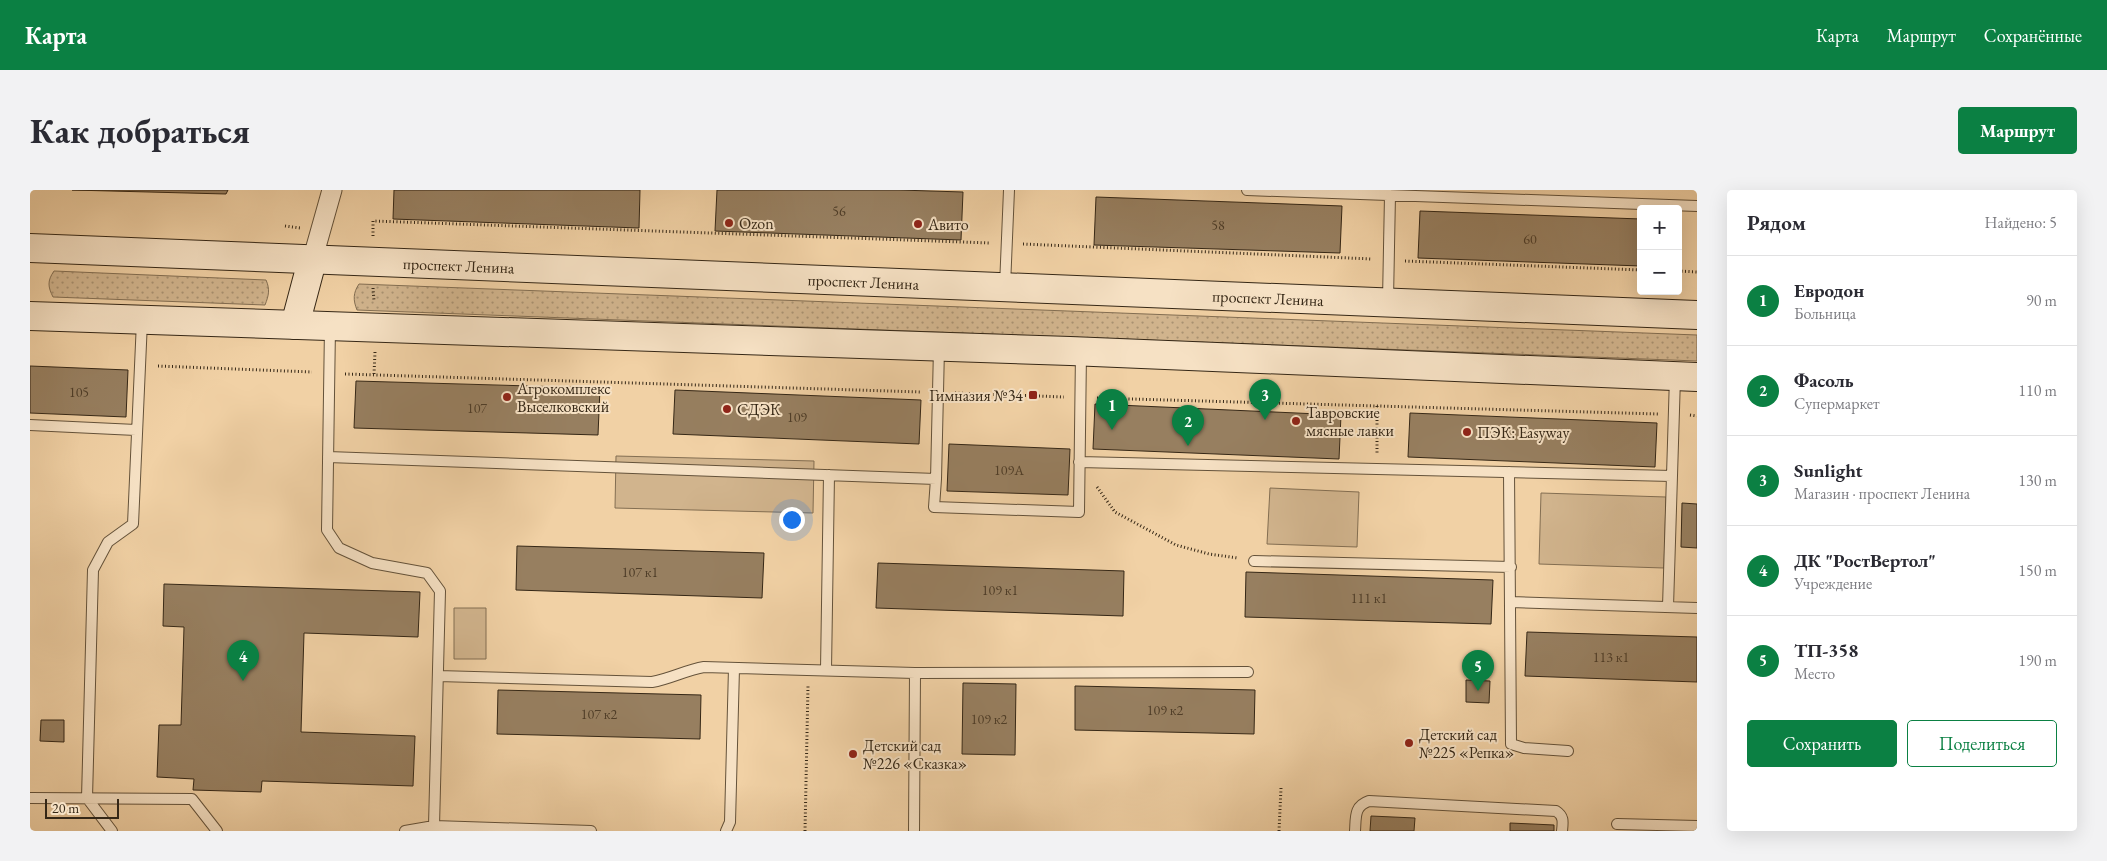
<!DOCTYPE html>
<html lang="ru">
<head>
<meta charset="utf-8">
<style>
	:root { --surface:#fff; --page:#f2f2f3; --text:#2b2b33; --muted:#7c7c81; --line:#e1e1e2; --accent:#0b8043 }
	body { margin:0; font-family:"EB Garamond",serif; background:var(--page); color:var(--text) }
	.controls { position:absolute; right:15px; top:15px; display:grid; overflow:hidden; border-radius:5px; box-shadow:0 5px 20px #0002 }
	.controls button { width:45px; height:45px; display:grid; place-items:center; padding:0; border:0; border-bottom:1px solid var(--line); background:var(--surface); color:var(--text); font:25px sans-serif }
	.scale { position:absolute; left:15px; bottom:12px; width:74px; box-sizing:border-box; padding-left:5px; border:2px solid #352716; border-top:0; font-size:14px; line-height:18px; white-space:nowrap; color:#352716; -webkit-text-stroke:4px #f6e1c4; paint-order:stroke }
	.you { position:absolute; left:761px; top:329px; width:18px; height:18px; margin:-12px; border:4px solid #fff; border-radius:50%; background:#1a73e8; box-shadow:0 0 0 8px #1a73e833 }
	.badge { display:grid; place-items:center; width:32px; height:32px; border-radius:50%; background:var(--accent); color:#fff; font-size:16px; font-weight:700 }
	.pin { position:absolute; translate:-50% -41px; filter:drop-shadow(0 1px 2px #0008) }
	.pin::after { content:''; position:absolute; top:26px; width:18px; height:15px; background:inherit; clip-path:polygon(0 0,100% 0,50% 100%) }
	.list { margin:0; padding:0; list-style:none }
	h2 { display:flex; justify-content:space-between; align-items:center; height:65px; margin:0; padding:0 20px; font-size:21px }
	h2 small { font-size:16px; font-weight:400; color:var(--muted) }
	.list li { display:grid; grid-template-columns:32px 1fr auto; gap:15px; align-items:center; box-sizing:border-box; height:90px; padding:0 20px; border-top:1px solid var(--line) }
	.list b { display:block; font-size:19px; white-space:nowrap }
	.list p { margin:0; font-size:16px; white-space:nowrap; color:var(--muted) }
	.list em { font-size:16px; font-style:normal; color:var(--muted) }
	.actions { display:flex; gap:10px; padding:15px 20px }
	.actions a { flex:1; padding:11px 0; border:1px solid var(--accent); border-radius:5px; text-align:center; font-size:18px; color:var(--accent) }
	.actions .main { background:var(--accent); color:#fff }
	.map { position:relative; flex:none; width:1667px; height:641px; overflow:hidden; border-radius:5px }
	header { display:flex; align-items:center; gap:30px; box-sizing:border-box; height:70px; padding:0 25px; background:var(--accent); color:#fff }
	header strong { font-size:24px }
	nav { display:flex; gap:28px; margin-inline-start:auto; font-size:18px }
	.intro { display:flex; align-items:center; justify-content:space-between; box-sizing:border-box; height:120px; padding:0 30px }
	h1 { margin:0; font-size:35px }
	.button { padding:12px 22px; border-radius:5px; background:var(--accent); color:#fff; font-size:18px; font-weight:700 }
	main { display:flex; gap:30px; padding:0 30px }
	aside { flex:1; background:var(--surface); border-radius:5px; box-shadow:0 5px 20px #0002 }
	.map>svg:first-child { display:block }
	.grass { fill:url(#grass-dots); stroke:#836e52 }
	.park { fill:#d1b48d; stroke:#836e52 }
	.building { fill:#977f60; stroke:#352716 }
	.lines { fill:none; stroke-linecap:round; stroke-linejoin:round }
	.lane-casing { stroke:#64523a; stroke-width:12 }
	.street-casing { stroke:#64523a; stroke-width:21 }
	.secondary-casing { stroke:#352716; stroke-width:30 }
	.path { stroke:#352716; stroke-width:3; stroke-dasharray:1 2.5; stroke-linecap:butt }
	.lane { stroke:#f6e1c4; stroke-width:10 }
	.street { stroke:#f6e1c4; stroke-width:19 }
	.secondary { stroke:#f6e1c4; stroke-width:28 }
	.poi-dot { fill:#8f2418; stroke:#f6e1c4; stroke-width:2 }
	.labels { text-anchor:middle; stroke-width:4; stroke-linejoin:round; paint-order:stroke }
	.number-label { font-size:14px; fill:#4e3d28 }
	.poi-label { font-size:16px; fill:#352716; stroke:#f6e1c4; text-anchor:start }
	.street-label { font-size:16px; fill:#352716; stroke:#f6e1c4 }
</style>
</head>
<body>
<header>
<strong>Карта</strong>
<nav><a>Карта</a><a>Маршрут</a><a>Сохранённые</a></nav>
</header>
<div class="intro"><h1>Как добраться</h1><a class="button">Маршрут</a></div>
<main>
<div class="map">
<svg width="1667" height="641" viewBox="0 0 1667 641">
	<defs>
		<pattern id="grass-dots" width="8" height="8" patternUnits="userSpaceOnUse" patternTransform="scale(1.25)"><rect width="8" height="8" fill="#d1b48d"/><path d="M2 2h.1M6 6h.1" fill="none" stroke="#aa9272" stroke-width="1.8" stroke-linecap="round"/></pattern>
	</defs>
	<rect width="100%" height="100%" fill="#f1d1a5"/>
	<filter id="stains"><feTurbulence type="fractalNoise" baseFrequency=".004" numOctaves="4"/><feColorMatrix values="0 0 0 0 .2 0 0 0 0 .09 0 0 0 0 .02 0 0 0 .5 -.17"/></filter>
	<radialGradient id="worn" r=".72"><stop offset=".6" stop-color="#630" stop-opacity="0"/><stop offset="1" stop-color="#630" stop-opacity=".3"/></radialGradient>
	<path class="grass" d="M24,81L236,90C240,99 239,105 235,115L23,107C18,97 17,91 24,81Z
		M329,94L1667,145V171L327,120C323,110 323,103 329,94Z"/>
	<path class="park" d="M586,266L784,271L783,323L585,318Z
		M1240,298L1329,302L1327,357L1237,354Z
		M1511,303L1636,307L1634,378L1509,374Z
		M424,418H456V469H424Z"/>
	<path class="building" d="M42,0H198L196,4Z
		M364,0H610L609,38L363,29Z
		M687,0H869L933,2L931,50L685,41Z
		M1066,7L1312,16L1310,63L1064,55Z
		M1390,21L1611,29V76L1388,68Z
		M0,176L98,180L96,227L0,223Z
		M326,191L570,198L568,245L324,238Z
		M645,200L891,210L889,254L643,244Z
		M1065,214L1311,225L1309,269L1063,259Z
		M1380,223L1627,233L1625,277L1378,267Z
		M919,254L1040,259L1038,305L917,301Z
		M1652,313L1667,314V358L1651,357Z
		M487,356L734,363L732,408L486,400Z
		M848,373L1094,381L1093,426L846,418Z
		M1216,382L1463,390L1461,434L1215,427Z
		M134,394L390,402L388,447L274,443L271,542L385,546L383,596L232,591L231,602L163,600L164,589L127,587L129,535H151L154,437L133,436Z
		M1497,442L1667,447V492L1495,486Z
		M1436,490L1460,491L1459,513L1436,512Z
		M933,493L986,494L985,565L932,564Z
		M1045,496L1225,500L1224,544L1045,540Z
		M468,500L671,505L670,549L467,544Z
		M11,530H34V552L10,551Z
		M1341,626L1385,628L1384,641H1340Z
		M1480,633L1524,635V641H1480Z"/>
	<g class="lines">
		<g class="lane-casing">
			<path id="lane" d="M1217,0L1667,16
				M975,96L979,0
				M1358,110L1360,5
				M300,137L297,340L309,358L342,373L397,383L410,401L404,636L375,641
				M0,235L106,240
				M298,267L906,289L909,158
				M1049,272L1642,286
				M1479,282L1481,554L1494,558L1538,561
				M906,289L904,317L1049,322L1051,162
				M1224,371L1481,377
				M1481,412L1667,418
				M1638,417L1645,187
				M796,480L799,285
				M885,483L1218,482
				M408,486L622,492C640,489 656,480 674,477L885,483L884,641
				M0,608L162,609L187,641
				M1587,634L1667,636
				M404,636L561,641
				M82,641L57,608L63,380L78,352L103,334L112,131
				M696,641L700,632L704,478
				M1325,641C1326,627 1324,616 1339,611L1526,621C1534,626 1533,632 1532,641"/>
		</g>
		<g class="street-casing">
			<path id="street" d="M282,71L302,0"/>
		</g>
		<g class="secondary-casing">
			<g id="secondary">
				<path id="s1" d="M0,58L1667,125"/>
				<path d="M0,126L1040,161L1667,187"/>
				<path d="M265,135L282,71"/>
			</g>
		</g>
		<path class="path" d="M255,36L270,38
			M343,46V31L960,53
			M993,54L1342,69
			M1375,71L1611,80
			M1648,81L1667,82
			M343,98L344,111
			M128,176L282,182
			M315,184L891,202
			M344,184L345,162
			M925,203L1034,207
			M1067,208L1628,224
			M1347,216V263
			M1660,225L1667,226
			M1067,297L1085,322L1146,355L1179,364L1208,368
			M775,641L778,496
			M1249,641L1251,598"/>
		<use href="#lane" class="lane"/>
		<use href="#street" class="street"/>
		<use href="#secondary" class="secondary"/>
	</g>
	<g class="poi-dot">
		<circle cx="699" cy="33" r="5"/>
		<circle cx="888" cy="34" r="5"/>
		<rect x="998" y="200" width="10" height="10" rx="2.5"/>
		<circle cx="477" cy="207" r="5"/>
		<circle cx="697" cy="219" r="5"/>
		<circle cx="1266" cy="231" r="5"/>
		<circle cx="1437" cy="242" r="5"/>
		<circle cx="1379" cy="553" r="5"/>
		<circle cx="823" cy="564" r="5"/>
	</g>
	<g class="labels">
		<g class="number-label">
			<text x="809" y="26">56</text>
			<text x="1188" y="40">58</text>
			<text x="1500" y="54">60</text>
			<text x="49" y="207">105</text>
			<text x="447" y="223">107</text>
			<text x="767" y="232">109</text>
			<text x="979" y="285">109А</text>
			<text x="610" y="387">107 к1</text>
			<text x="970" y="405">109 к1</text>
			<text x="1339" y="413">111 к1</text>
			<text x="1581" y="472">113 к1</text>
			<text x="1135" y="525">109 к2</text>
			<text x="569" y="529">107 к2</text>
			<text x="959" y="534">109 к2</text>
		</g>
		<g class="poi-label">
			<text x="709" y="39">Ozon</text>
			<text x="898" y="40">Авито</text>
			<text x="487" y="204">Агрокомплекс<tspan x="487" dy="18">Выселковский</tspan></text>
			<text x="993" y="211" text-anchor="end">Гимназия №34</text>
			<text x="707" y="225">СДЭК</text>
			<text x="1276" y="228">Тавровские<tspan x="1276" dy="18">мясные лавки</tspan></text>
			<text x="1447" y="248">ПЭК: Easyway</text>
			<text x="1389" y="550">Детский сад<tspan x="1389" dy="18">№225 «Репка»</tspan></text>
			<text x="833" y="561">Детский сад<tspan x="833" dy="18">№226 «Сказка»</tspan></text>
		</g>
		<g class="street-label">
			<text dy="6" stroke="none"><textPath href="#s1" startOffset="429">проспект Ленина</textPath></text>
			<text dy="6" stroke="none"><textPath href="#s1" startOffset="834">проспект Ленина</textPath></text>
			<text dy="6" stroke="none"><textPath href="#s1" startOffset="1239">проспект Ленина</textPath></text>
		</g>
	</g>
	<rect width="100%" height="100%" filter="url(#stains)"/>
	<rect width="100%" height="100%" fill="url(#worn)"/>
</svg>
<div class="controls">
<button>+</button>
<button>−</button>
</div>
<div class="scale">20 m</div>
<div class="you"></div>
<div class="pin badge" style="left:1082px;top:240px">1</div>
<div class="pin badge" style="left:1158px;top:256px">2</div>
<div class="pin badge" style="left:1235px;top:230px">3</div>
<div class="pin badge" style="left:213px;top:491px">4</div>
<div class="pin badge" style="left:1448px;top:501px">5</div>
</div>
<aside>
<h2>Рядом<small>Найдено: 5</small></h2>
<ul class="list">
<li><span class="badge">1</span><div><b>Евродон</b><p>Больница</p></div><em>90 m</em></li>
<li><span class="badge">2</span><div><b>Фасоль</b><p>Супермаркет</p></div><em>110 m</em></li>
<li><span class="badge">3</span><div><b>Sunlight</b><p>Магазин · проспект Ленина</p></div><em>130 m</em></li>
<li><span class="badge">4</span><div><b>ДК &quot;РостВертол&quot;</b><p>Учреждение</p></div><em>150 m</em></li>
<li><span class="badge">5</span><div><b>ТП-358</b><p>Место</p></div><em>190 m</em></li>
</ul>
<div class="actions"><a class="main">Сохранить</a><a>Поделиться</a></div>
</aside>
</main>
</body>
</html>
